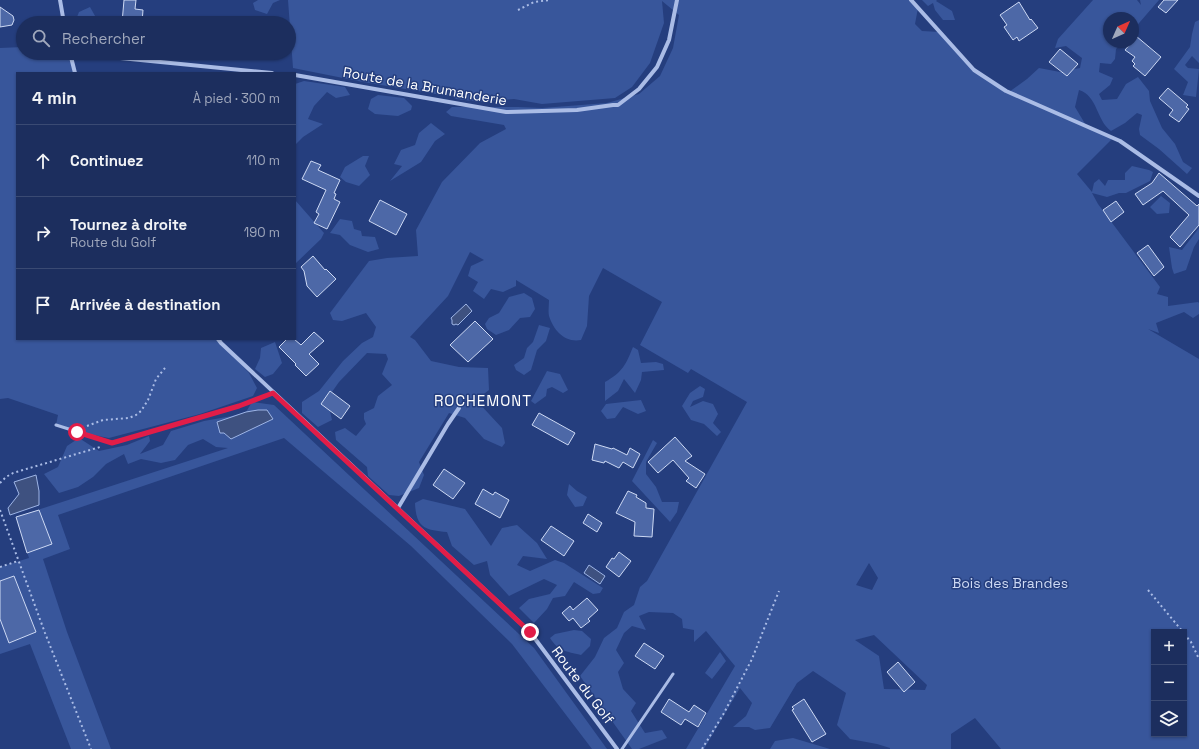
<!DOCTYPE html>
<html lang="fr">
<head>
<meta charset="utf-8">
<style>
	:root { --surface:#1c2e5e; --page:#253664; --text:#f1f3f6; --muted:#a0a8bc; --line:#3a4a73 }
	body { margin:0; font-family:"Space Grotesk",sans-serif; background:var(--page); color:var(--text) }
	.controls { position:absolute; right:12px; bottom:12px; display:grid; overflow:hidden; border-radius:0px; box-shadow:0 1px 3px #0004 }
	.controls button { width:36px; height:36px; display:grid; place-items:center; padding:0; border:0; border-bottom:1px solid var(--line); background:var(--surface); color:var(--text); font:20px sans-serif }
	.compass { position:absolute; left:1103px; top:12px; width:36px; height:36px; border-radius:50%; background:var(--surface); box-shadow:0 1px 3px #0004; rotate:45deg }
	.stop { position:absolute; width:12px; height:12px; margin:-9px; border:3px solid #e11d48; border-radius:50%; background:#fff }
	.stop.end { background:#e11d48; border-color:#fff; box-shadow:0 1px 4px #0008 }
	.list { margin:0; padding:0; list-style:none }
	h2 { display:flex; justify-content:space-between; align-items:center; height:52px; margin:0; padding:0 16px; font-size:17px }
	h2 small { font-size:13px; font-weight:400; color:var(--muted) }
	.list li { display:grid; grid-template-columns:26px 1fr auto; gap:12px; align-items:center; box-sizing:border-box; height:72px; padding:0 16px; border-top:1px solid var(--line) }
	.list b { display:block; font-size:15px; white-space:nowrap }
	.list p { margin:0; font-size:13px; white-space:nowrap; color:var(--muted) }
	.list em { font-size:13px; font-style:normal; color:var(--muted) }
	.icon { flex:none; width:22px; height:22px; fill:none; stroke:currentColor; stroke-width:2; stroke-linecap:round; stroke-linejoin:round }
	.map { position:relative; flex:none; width:1199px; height:749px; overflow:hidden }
	.search { position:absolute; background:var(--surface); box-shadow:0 1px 3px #0004; left:16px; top:16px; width:280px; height:44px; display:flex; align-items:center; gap:10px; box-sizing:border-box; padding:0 14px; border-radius:22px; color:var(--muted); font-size:15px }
	.panel { position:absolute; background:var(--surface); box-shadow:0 1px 3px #0004; left:16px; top:72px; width:280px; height:268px; border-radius:0px }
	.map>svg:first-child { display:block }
	.green { fill:#38569b; fill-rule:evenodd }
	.water { fill:#3e5180; stroke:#9eb5e6 }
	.building { fill:#4d68a7; stroke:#cdd9f4 }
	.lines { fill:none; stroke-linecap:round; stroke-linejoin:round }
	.path { stroke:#aabce6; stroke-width:2; stroke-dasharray:2 3; stroke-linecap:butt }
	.service { stroke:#aabce6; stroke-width:3 }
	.minor { stroke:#aabce6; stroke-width:4 }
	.route { stroke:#e11d48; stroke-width:5 }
	.labels { text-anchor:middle; stroke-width:3; stroke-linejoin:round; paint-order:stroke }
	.street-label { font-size:14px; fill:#fff; stroke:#253e7e }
	.park-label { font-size:14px; fill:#cdd9f4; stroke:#253e7e }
	.neighbourhood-label { font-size:15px; letter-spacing:1px; fill:#fff; stroke:#253e7e }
</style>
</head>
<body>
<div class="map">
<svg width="1199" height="749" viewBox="0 0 1199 749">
	<rect width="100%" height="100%" fill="#253e7e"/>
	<path class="green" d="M258,0H280L273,3L267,14L255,10L253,3Z
		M288,0H911L918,8L915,24L922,31L940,32L974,70L1009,92L1027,79L1039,68L1060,72L1080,68L1082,58L1066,46L1055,48L1058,39L1093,0H1137L1141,5L1140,0H1159L1133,30V18H1109V42H1123L1116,49L1115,59L1111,64L1100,63L1099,72L1113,78L1110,85L1099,94L1102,100L1117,99L1126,84L1138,77L1149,91L1150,101L1162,128L1175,144L1183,162L1192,168L1187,174L1159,149L1140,135L1139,129L1142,115L1137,113L1125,123L1111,131C1096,120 1098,96 1079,90L1075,107L1087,127L1113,138L1077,174L1092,192L1094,183L1099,179L1105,186L1108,180H1125V173L1132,166L1149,170L1153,172L1150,181L1126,193H1119L1107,197L1092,193L1098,204L1160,287L1157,294L1168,297V306L1198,302L1199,303V314L1193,318L1184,312L1156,323L1159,333L1148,329L1199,359V749H1001L975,718L951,734V749H890V748L877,744L850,739L837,725L846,693L813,671L797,683L770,728L755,730L749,727H733L746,716L752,703L740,688L704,749H686L735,666L706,631L694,642V630L683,628L682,619L673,613L649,612L639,616L646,630L632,626L624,633L616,650L624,663L618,672L623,689L636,703L631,711L645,733L662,730L667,738L639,749H632L580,676L595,657L604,638L617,628L624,612L634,605L640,587L647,581L747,402L691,369L688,373L640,345L662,302L603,268L589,296L587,326L581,340C565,343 554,331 549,316C548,311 549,305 549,300L516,280V286L503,292L491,289L484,299L473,291L478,282L468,276L471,266L484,260L470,252L448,296L410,337L415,340L431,361L459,367L488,368L489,390L476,400L502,428L505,443L502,447L484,439L465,418L449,413L419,462L424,475L419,488L399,496L389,495L368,476L367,467L336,440L335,432L345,428L356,436L366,424L364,419V413L374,408L378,396L392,385L382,374L388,359L386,354L367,353L339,382L327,399L332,420L318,427L302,413V402L319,391L343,361L362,343L373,337L376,327L366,313L342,321L333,320L330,313L369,261L387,258L418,256L416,230L442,182L480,143L506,129L504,125L451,116L446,112L452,107H518L542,108L607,103L639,94L660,76L673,48L679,15L662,1L664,23L650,63L632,87L615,98L542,104L514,99L481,102L456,99L454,97L363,82L293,68ZM869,563L878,578L872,590L856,585ZM1154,632H1184V734H1154ZM874,635L927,685L925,690L884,689L879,656L855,640Z
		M922,0H937L936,1L952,11L955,20H943L935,10L933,3L928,6Z
		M90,7L99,23H79L77,17L79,12Z
		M1199,20V63L1192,56L1185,65L1188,68L1199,69L1196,97L1183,95L1188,82L1174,69L1190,47L1192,34L1195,22Z
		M23,47V53H70L75,73H17V339H218L249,373L257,388L253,396L200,414L109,438L77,432L56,425L58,415L8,398L0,399V48Z
		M304,81L345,87L350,95L336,98L327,92L314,106L308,119L323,124L303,137L295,145V84Z
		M378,95L404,98L412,106L411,110L398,116L375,114L368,109L371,99Z
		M431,123L445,134L435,141L421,162L390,181L402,166L394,164L401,150L415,145L419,133Z
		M363,156H369L365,166L370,175L359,186L346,182L340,177L345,167Z
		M1161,196L1170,203L1169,213L1157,214L1150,207Z
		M295,200L324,233L321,239L295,264Z
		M340,219L352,221L354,229L361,231L362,236L375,237L379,249L368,252L350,245L340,235L330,233Z
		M1199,228V239L1194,247L1186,270L1174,274L1172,268L1169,247L1182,250Z
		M524,293L532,298L535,309L530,317L520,318L509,330L496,335L487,329L485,324L489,318L499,313L509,297Z
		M539,325L550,328L546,341L537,350L531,370L524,375L516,370L514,365L524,358L527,348L533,342Z
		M275,342L282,363L273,374L265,377L255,369L260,358L261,348Z
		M633,347L638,350L641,363L656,362L663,364L664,370L642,372L641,380L635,393L624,379L618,391L605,401V382C623,372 626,364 633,347Z
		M547,371L560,374L568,390L563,393L552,387L547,389L546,396L535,404L531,401Z
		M700,386L705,389L703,397L693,401L690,407L703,401L713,404L718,414L713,423L721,432L717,436L704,424L691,420L682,406L690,393Z
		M641,400L646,411L638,414L623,407L615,418L607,419L601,411L606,404Z
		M252,402L274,405L534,648L607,749H592L512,644L411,546L284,438L58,515L70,549L43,559L67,632L111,749H71L30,644L0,654V567L29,558L16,517L228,448L216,447L203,439L188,445L175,460L161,463L141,459L128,464L124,454L106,464L93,477L78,487L59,493L44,474L58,467L67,446L79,438L99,451L127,445L149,436L150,441L140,454L163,445L171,431L204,421L232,416L246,412Z
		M653,440L657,443L646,462V474L656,487L662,502H679L677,512L670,522L632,481Z
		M569,484L577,491L587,497L583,506L575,507L567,495Z
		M423,499L465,509L491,546L502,528L517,525L537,543L547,559L523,556L517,565L530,571L555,560L564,563L603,588L600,593L593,594L574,582L565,596L553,598L547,609L534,623L519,608L529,599L550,594L557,585L544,579L509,596L490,575L487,561L474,565L452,546L447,532C425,530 416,528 415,503Z
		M574,630L582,631L591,639L590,646L581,655C566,651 559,652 550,638L555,634Z
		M720,652L726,661L712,679L705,673Z
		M793,738L830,749H770L775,741Z"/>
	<path class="water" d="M466,304L472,311L458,325L456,324L454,325L452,324V320L451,318Z
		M258,410H267L273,419L231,439L224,433H220L217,422L246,412Z
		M36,475L39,491V505L10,515L8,508L19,494L14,482Z
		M589,565L605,576L600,584L584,573Z"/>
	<path class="building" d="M124,0H136L135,9L143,10L142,23H122Z
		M1164,0H1178L1166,13L1158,7Z
		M1019,2L1030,20L1031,19L1038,28L1019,41L1017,37L1013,40L1004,27L1007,25L1000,15Z
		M0,7L13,16L14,20L12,25L0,27Z
		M1136,36L1161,57L1145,76L1133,66L1135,64L1132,61L1135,57L1125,50L1132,42H1133Z
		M1060,49L1078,64L1067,76L1049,62Z
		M1168,88L1188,105L1186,107L1189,109L1179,122L1169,115L1173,110L1159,98Z
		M311,161L321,165L318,170L340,180L334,193L336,194L334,199L340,202L327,229L314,223L319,214L316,212L326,190L302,179Z
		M1159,173L1197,206L1199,204V225L1180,247L1170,237L1189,215L1163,191L1143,205L1135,194L1152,183Z
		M380,200L407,214L396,235L369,221Z
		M1116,201L1124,212L1111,222L1103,210Z
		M1148,245L1164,267L1154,276L1137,253Z
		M313,256L325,270L326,269L336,279L317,297L307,286L304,271L301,267Z
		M475,321L493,339L468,362L450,345Z
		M314,332L324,341L309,354L319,364L306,376L295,365L296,364L279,347L287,339H294L301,345Z
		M330,391L350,406L341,419L321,404Z
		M539,413L575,433L568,445L532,425Z
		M675,437L692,456L685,461L705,474L696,488L686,481L689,478L673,460L658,473L648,462Z
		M595,444L612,449L613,448L627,455L630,448L640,454L633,468L623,462L619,468L605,461L604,463L592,460Z
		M444,469L465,483L453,499L433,485Z
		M483,489L493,495L495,492L509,500L500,518L475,504Z
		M628,491L637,495L636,497L646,503V508L654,509L652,537L634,536L635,522L616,513Z
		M39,510L52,544L27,553L16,517Z
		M588,514L602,523L597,532L583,523Z
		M551,526L574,541L564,556L541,540Z
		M619,552L631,561L619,577L606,567L612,558L614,559Z
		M14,576L36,632L9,643L0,619V581Z
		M587,598L598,610L588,619L590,621L581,628L573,618L569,621L562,613L570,606L573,610Z
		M644,643L664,656L655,669L635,656Z
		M898,662L915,682L904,692L887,672Z
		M669,699L689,712L694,705L706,713L698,727L685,719L681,725L661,712Z
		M804,699L826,734L812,742L792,710L794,709L792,707Z"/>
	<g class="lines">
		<path class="path" d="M518,10L534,2L550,0
			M87,426L103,420L129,418L136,415L141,411L148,400L156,379L165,368
			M0,483L6,477L13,473L100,447
			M0,510L45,633L91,749
			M0,567L18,561
			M1148,590L1183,632
			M1184,634L1191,642L1199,659
			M702,749L724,713L752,659L779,591"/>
		<path class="service" d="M56,425L113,443L239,406L273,393
			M622,749L673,674"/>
		<path class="minor" d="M60,0L64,23
			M911,0L974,70L1006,91L1120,141L1199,196
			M70,53L272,73
			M70,53L75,73
			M295,75L506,112L577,110L613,105H618L639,89L657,67L669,40L677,0
			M218,339L221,343L530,632L617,749
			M398,508L448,424L459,408"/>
	</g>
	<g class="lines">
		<path class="route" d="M77,432L112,443L239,406L273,393L530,632"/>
	</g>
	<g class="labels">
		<g class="street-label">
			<text transform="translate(425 86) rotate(10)" y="5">Route de la Brumanderie</text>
			<text transform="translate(583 685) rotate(53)" y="5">Route du Golf</text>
		</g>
		<g class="park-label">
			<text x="1010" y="588">Bois des Brandes</text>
		</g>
		<g class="neighbourhood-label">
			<text x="483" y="406">ROCHEMONT</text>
		</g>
	</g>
</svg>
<div class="controls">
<button>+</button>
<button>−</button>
<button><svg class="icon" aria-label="layers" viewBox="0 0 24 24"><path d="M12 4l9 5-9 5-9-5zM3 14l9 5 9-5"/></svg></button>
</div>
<svg class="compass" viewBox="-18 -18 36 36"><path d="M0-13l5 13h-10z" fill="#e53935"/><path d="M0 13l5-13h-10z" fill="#a0a8bc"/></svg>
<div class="stop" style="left:77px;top:432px"></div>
<div class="stop end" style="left:530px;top:632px"></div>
<div class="search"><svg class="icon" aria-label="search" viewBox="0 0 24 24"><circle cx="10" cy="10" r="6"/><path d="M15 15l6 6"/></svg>Rechercher</div>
<section class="panel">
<h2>4 min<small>À pied · 300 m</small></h2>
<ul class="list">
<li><svg class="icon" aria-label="ahead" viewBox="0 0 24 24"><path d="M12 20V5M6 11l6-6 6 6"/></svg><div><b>Continuez</b></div><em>110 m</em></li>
<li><svg class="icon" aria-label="right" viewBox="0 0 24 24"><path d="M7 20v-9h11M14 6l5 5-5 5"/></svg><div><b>Tournez à droite</b><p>Route du Golf</p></div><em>190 m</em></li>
<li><svg class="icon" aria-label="arrive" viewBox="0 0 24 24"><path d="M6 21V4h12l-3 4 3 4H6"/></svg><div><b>Arrivée à destination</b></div></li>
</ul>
</section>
</div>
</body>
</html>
